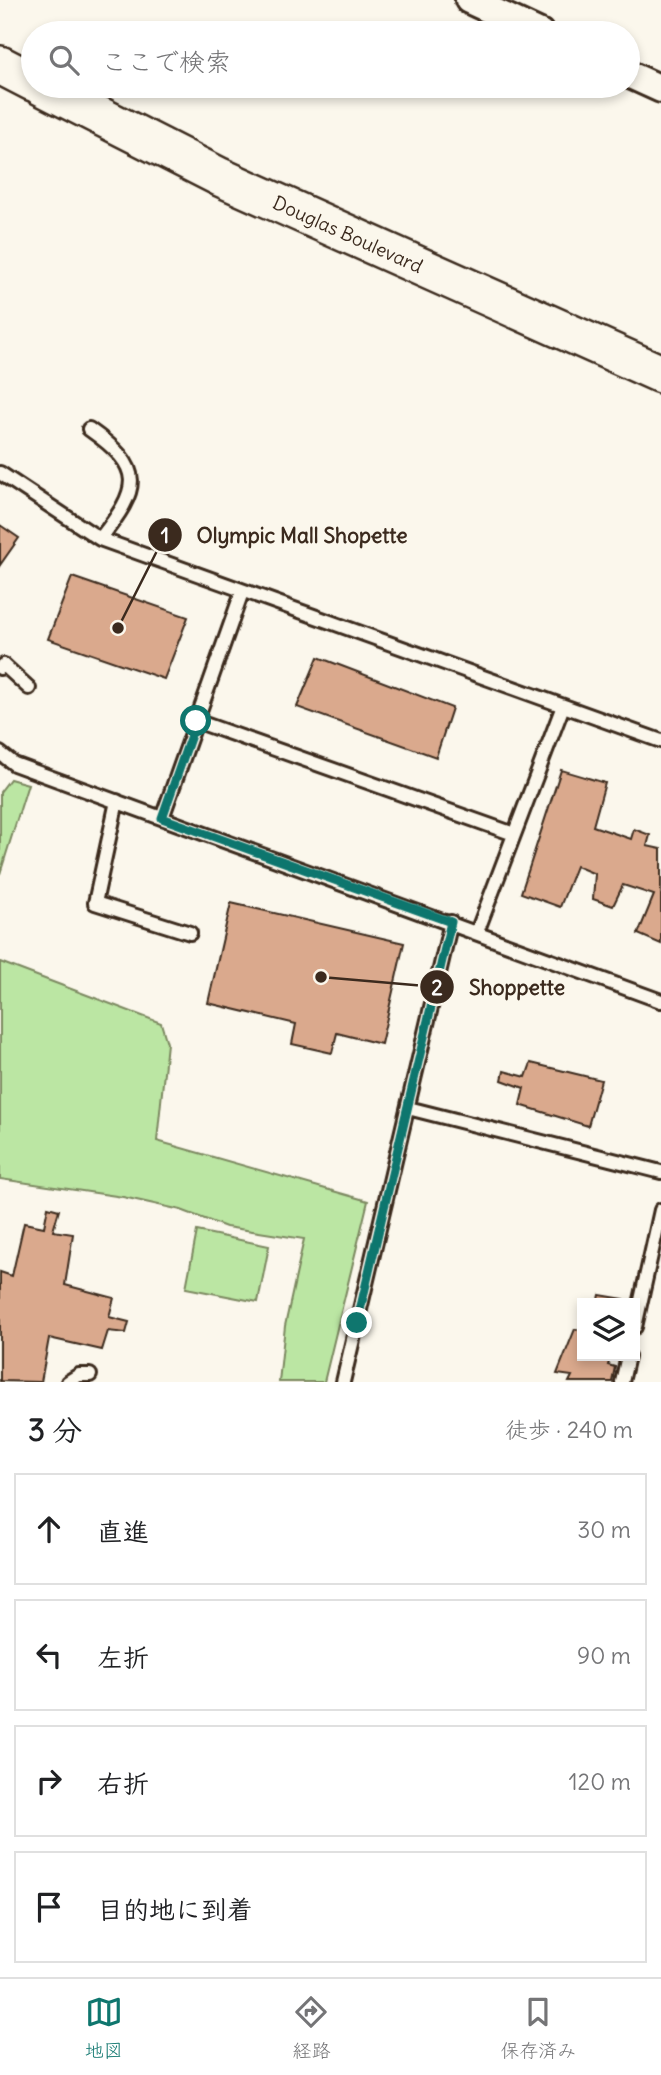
<!DOCTYPE html>
<html lang="ja">
<head>
<meta charset="utf-8">
<style>
	:root { --surface:#fff; --page:#f2f2f2; --text:#202124; --muted:#757577; --line:#e0e0e0; --accent:#0f766e }
	body { margin:0; font-family:Delius,"Klee One",sans-serif; background:var(--page); color:var(--text) }
	.controls { position:absolute; right:21px; bottom:21px; display:grid; overflow:hidden; border-radius:0px; box-shadow:0 4px 10px #0003 }
	.controls button { width:63px; height:63px; display:grid; place-items:center; padding:0; border:0; border-bottom:2px solid var(--line); background:var(--surface); color:var(--text); font:35px sans-serif }
	.stop { position:absolute; width:21px; height:21px; margin:-16px; border:5px solid #0f766e; border-radius:50%; background:#fff }
	.stop.end { background:#0f766e; border-color:#fff; box-shadow:0 2px 7px #0008 }
	.list { margin:0; padding:0; list-style:none }
	h2 { display:flex; justify-content:space-between; align-items:center; height:91px; margin:0; padding:0 28px; font-size:30px }
	h2 small { font-size:23px; font-weight:400; color:var(--muted) }
	.list li { display:grid; grid-template-columns:46px 1fr auto; gap:21px; align-items:center; box-sizing:border-box; height:112px; margin:0 14px 14px; padding:0 14px; border:2px solid var(--line); border-radius:0px }
	.list b { display:block; font-size:26px; white-space:nowrap }
	.list em { font-size:23px; font-style:normal; color:var(--muted) }
	.icon { flex:none; width:38px; height:38px; fill:none; stroke:currentColor; stroke-width:2; stroke-linecap:round; stroke-linejoin:round }
	.map { position:relative; flex:none; width:661px; height:1382px; overflow:hidden }
	.search { position:absolute; background:var(--surface); box-shadow:0 4px 10px #0003; left:21px; right:21px; top:21px; height:77px; display:flex; align-items:center; gap:18px; box-sizing:border-box; padding:0 24px; border-radius:38px; color:var(--muted); font-size:26px }
	.sheet { height:595px; background:var(--surface) }
	nav { display:flex; justify-content:space-around; align-items:center; box-sizing:border-box; height:98px; border-top:2px solid var(--line); background:var(--surface); font-size:19px; color:var(--muted) }
	nav a { display:grid; justify-items:center; gap:4px }
	nav .on { color:var(--accent) }
	.map>svg:first-child { display:block }
	.green { fill:#bbe6a3; stroke:#7b8860; stroke-width:2 }
	.building { fill:#daa98d; stroke:#3b2a1e; stroke-width:2 }
	.lines { fill:none; stroke-linecap:round; stroke-linejoin:round }
	.lane-casing { stroke:#3b2a1e; stroke-width:18 }
	.street-casing { stroke:#3b2a1e; stroke-width:32 }
	.secondary-casing { stroke:#3b2a1e; stroke-width:42 }
	.lane { stroke:#fbf7ec; stroke-width:12 }
	.street { stroke:#fbf7ec; stroke-width:26 }
	.secondary { stroke:#fbf7ec; stroke-width:37 }
	.route { stroke:#0f766e; stroke-width:9 }
	.labels { text-anchor:middle; stroke-width:5; stroke-linejoin:round; paint-order:stroke }
	.street-label { font-size:19px; fill:#3b2a1e; stroke:#fbf7ec }
	.leader { fill:none; stroke:#3b2a1e; stroke-width:2.5 }
	.callout-dot { fill:#3b2a1e; stroke:#fbf7ec; stroke-width:2.5 }
	.mark-label { font-size:21px; text-anchor:middle; font-weight:bold; fill:#fff }
	.callout-label { font-size:21px; text-anchor:middle; font-weight:bold; fill:#3b2a1e; stroke:#fbf7ec; stroke-width:5; stroke-linejoin:round; paint-order:stroke }
</style>
</head>
<body>
<div class="map">
<svg width="661" height="1382" viewBox="0 0 661 1382">
	<rect width="100%" height="100%" fill="#fbf7ec"/>
	<filter id="ink" filterUnits="userSpaceOnUse"><feTurbulence type="fractalNoise" baseFrequency=".0143" numOctaves="2"/><feDisplacementMap in="SourceGraphic" scale="14" xChannelSelector="R" yChannelSelector="G"/><feConvolveMatrix kernelMatrix="1 2 1 2 8 2 1 2 1" color-interpolation-filters="sRGB"/></filter>
	<g filter="url(#ink)">
		<path class="green" d="M10,779L28,784L0,874V792Z
			M0,962L161,1023L167,1043L157,1141L368,1201L324,1382H279L285,1326L304,1239L226,1227L181,1210L123,1197L0,1179Z
			M197,1231L269,1246L258,1302L186,1288Z"/>
		<path class="building" d="M0,525L19,538L0,565Z
			M72,577L188,617L164,679L48,639Z
			M318,657L452,708L436,757L297,707Z
			M561,770L605,783L593,826L631,839L634,829L650,835L647,846L661,849V944L638,934L654,895L623,885L613,906L593,899L595,874L576,866L560,907L521,893Z
			M231,903L404,943L381,1044L337,1033L332,1053L292,1044L296,1024L208,1003Z
			M531,1063L601,1080L588,1126L520,1105L524,1088L502,1080L504,1071L526,1077Z
			M48,1207L59,1210L53,1231L73,1234L65,1285L114,1298L109,1317L129,1322L126,1333L108,1331L102,1350L49,1338L41,1382L0,1381V1272L12,1276L24,1223L44,1227Z
			M600,1295L624,1299L623,1303H598Z
			M575,1329L582,1330V1356H611L608,1365L615,1367L612,1382H569L572,1376L557,1374Z"/>
		<g class="lines">
			<g class="lane-casing">
				<path id="lane" d="M89,429C146,469 140,488 100,539
					M0,473L100,539L661,741
					M0,668L4,665L29,688
					M196,721L514,834
					M0,753L14,764L661,1001
					M117,801L95,903L190,933
					M162,818L242,592
					M477,932L563,706
					M408,1108L661,1172
					M635,1327L661,1210
					M68,1382L79,1375H90
					M343,1382L451,922
					M622,1382L628,1356"/>
			</g>
			<g class="street-casing">
				<path id="street" d="M469,0L540,33
					M628,74L661,89"/>
			</g>
			<g class="secondary-casing">
				<g id="secondary">
					<path d="M0,65L33,82"/>
					<path id="s1" d="M41,86L220,177L661,374"/>
				</g>
			</g>
			<use href="#lane" class="lane"/>
			<use href="#street" class="street"/>
			<use href="#secondary" class="secondary"/>
		</g>
	</g>
	<g class="lines" filter="url(#ink)">
		<path class="route" d="M196,721L162,818L451,922L357,1323"/>
	</g>
	<g class="labels">
		<g class="street-label">
			<text dy="7" stroke="none"><textPath href="#s1" startOffset="341">Douglas Boulevard</textPath></text>
		</g>
	</g>
	<path class="leader" d="M118 628L165 535M321 977L437 987"/>
	<g class="callout-dot">
		<circle cx="118" cy="628" r="7"/>
		<circle cx="321" cy="977" r="7"/>
		<circle cx="165" cy="535" r="18"/>
		<circle cx="437" cy="987" r="18"/>
	</g>
	<g class="mark-label">
		<text x="165" y="543">1</text>
		<text x="437" y="995">2</text>
	</g>
	<g class="callout-label">
		<text x="302" y="543">Olympic Mall Shopette</text>
		<text x="517" y="995">Shoppette</text>
	</g>
</svg>
<div class="controls">
<button><svg class="icon" aria-label="layers" viewBox="0 0 24 24"><path d="M12 4l9 5-9 5-9-5zM3 14l9 5 9-5"/></svg></button>
</div>
<div class="stop" style="left:196px;top:721px"></div>
<div class="stop end" style="left:357px;top:1323px"></div>
<div class="search"><svg class="icon" aria-label="search" viewBox="0 0 24 24"><circle cx="10" cy="10" r="6"/><path d="M15 15l6 6"/></svg>ここで検索</div>
</div>
<section class="sheet">
<h2>3 分<small>徒歩 · 240 m</small></h2>
<ul class="list">
<li><svg class="icon" aria-label="ahead" viewBox="0 0 24 24"><path d="M12 20V5M6 11l6-6 6 6"/></svg><div><b>直進</b></div><em>30 m</em></li>
<li><svg class="icon" aria-label="left" viewBox="0 0 24 24"><path d="M17 20v-9H6M10 6l-5 5 5 5"/></svg><div><b>左折</b></div><em>90 m</em></li>
<li><svg class="icon" aria-label="right" viewBox="0 0 24 24"><path d="M7 20v-9h11M14 6l5 5-5 5"/></svg><div><b>右折</b></div><em>120 m</em></li>
<li><svg class="icon" aria-label="arrive" viewBox="0 0 24 24"><path d="M6 21V4h12l-3 4 3 4H6"/></svg><div><b>目的地に到着</b></div></li>
</ul>
</section>
<nav>
<a class="on"><svg class="icon" aria-label="map" viewBox="0 0 24 24"><path d="M3 6l6-2 6 2 6-2v14l-6 2-6-2-6 2zM9 4v14M15 6v14"/></svg>地図</a>
<a><svg class="icon" aria-label="directions" viewBox="0 0 24 24"><path d="M12 3l9 9-9 9-9-9zM9 14v-3h6M13 9l2 2-2 2"/></svg>経路</a>
<a><svg class="icon" aria-label="saved" viewBox="0 0 24 24"><path d="M7 4h10v16l-5-4-5 4z"/></svg>保存済み</a>
</nav>
</body>
</html>
